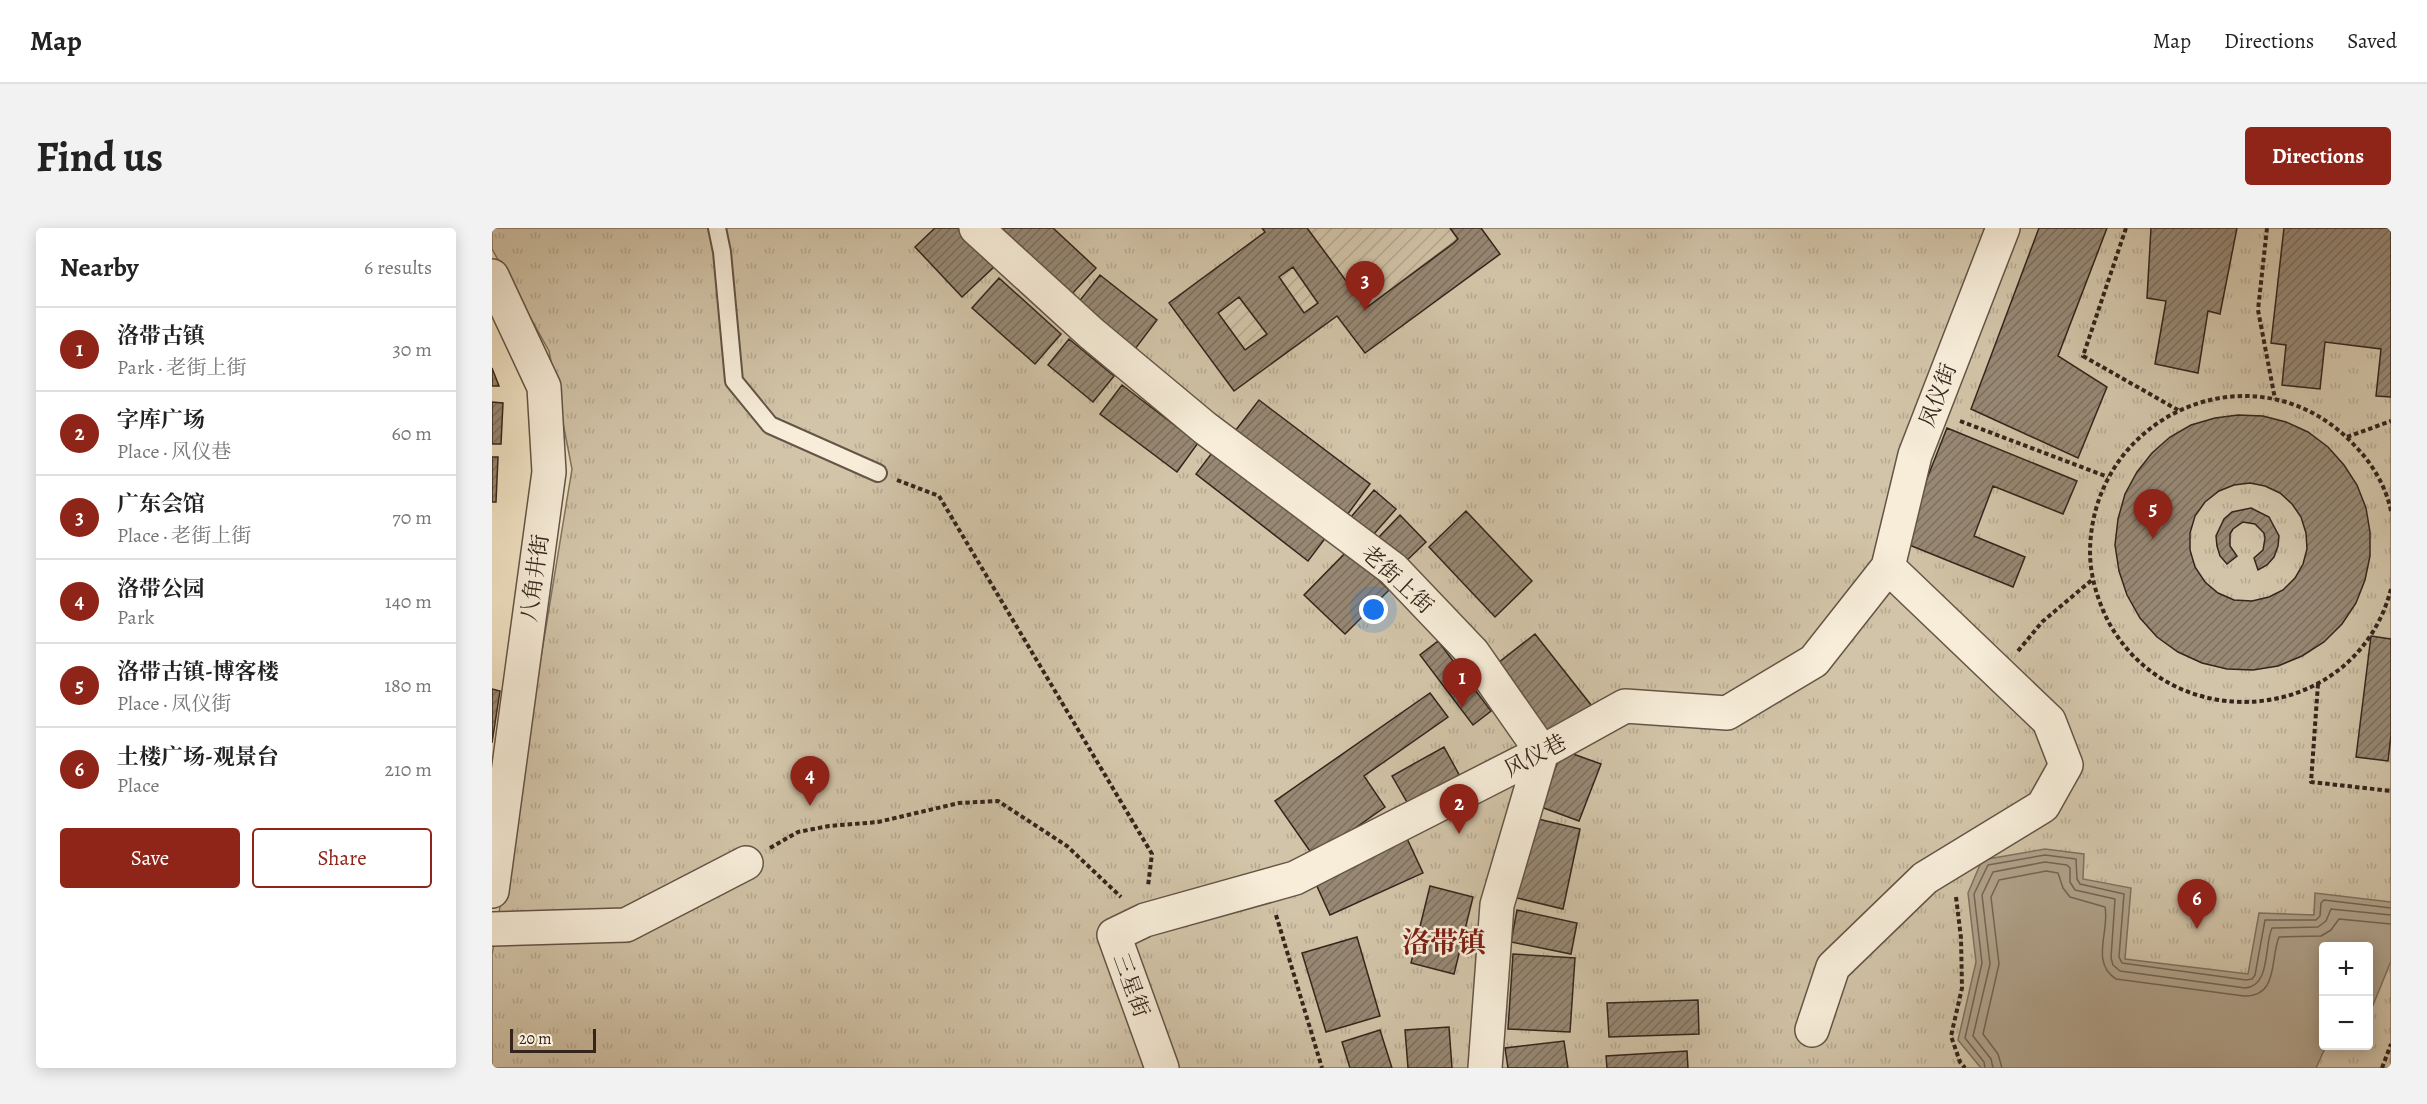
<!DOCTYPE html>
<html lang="en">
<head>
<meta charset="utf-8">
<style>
	:root { --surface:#fff; --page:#f2f2f2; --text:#222; --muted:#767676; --line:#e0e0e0; --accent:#8f2418 }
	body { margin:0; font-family:Alegreya,"Noto Serif SC",serif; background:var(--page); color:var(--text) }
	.controls { position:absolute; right:18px; bottom:18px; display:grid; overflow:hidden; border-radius:6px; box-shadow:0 3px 15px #0003 }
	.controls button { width:54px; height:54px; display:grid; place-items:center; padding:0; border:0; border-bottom:2px solid var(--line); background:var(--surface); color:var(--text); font:30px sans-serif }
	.scale { position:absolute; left:18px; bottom:15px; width:86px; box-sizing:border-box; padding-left:6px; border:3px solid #34251c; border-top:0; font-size:16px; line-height:21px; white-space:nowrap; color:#34251c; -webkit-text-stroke:4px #f7edd9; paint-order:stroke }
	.you { position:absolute; left:882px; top:382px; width:21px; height:21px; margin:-15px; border:4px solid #fff; border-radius:50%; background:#1a73e8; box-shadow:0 0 0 9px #1a73e833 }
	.badge { display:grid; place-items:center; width:39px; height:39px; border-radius:50%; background:var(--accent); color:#fff; font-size:20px; font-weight:700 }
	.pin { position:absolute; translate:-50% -50px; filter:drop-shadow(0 2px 3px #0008) }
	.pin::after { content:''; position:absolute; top:32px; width:21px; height:18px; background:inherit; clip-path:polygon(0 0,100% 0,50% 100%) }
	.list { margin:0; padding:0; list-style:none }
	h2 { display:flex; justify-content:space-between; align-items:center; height:78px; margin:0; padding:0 24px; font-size:26px }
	h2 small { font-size:20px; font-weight:400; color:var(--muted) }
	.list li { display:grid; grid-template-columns:39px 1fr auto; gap:18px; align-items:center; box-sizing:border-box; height:84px; padding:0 24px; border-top:2px solid var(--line) }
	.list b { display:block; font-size:22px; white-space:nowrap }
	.list p { margin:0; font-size:20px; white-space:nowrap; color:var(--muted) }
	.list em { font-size:20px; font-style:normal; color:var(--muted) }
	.actions { display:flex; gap:12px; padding:18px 24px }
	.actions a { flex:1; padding:14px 0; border:2px solid var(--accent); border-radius:6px; text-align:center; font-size:21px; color:var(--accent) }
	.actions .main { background:var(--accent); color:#fff }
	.map { position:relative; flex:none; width:1899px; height:840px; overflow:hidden; border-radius:6px }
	header { display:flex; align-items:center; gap:36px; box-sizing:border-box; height:84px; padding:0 30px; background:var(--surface); border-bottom:2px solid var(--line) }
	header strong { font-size:28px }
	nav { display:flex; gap:33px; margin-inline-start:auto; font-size:21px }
	.intro { display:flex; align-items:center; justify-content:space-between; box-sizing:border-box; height:144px; padding:0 36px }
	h1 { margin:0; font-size:42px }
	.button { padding:15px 27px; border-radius:6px; background:var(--accent); color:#fff; font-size:21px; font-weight:700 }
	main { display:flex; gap:36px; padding:0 36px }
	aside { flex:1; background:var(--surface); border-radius:6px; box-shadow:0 3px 15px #0003 }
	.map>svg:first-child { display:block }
	.park { fill:url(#park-tufts); stroke:#837462; stroke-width:1.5; fill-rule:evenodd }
	.garden { fill:url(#garden-furrows); stroke:#837462; stroke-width:1.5 }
	.water { fill:#b1a38c; stroke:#7f715f; stroke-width:1.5 }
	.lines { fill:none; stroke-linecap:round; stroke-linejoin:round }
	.shore { stroke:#726454; stroke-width:1.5 }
	.building { fill:url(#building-hatch); stroke:#34251c; stroke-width:1.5; fill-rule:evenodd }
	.lane-casing { stroke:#645546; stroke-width:20 }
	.street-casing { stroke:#645546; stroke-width:36 }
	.path { stroke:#34251c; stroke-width:4; stroke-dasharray:4.5 3; stroke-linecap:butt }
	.lane { stroke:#f7edd9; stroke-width:16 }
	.street { stroke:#f7edd9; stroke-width:33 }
	.labels { text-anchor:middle; stroke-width:5; stroke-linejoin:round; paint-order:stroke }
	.street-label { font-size:22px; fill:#34251c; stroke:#f7edd9 }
	.district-label { font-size:28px; font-weight:bold; fill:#7a1f14; stroke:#f7edd9 }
</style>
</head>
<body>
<header>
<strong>Map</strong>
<nav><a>Map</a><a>Directions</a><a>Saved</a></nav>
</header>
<div class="intro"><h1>Find us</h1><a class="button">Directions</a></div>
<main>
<aside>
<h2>Nearby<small>6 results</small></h2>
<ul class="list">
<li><span class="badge">1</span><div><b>洛带古镇</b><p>Park · 老街上街</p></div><em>30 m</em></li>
<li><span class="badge">2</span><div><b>字库广场</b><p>Place · 风仪巷</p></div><em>60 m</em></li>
<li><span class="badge">3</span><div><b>广东会馆</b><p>Place · 老街上街</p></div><em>70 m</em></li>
<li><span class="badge">4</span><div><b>洛带公园</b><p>Park</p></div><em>140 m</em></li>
<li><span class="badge">5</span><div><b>洛带古镇-博客楼</b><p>Place · 凤仪街</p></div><em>180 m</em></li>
<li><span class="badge">6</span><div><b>土楼广场-观景台</b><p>Place</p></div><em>210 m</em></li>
</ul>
<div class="actions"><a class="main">Save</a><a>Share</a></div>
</aside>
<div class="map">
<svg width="1899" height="840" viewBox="0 0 1899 840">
	<defs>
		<pattern id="park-tufts" width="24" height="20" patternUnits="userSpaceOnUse" patternTransform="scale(1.5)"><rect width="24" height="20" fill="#d2c4a8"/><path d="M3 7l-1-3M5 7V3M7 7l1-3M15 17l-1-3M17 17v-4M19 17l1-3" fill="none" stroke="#b5a890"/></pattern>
		<pattern id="garden-furrows" width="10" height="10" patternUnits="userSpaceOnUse" patternTransform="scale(1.5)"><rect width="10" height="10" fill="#d2c4a8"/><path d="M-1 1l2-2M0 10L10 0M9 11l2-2" fill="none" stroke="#b5a890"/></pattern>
		<pattern id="building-hatch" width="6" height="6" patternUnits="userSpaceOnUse" patternTransform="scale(1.5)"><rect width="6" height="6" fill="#978874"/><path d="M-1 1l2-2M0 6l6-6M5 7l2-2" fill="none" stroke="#7c6f5e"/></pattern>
	</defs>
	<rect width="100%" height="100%" fill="#f2e4c5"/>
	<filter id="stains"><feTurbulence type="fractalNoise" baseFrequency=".00333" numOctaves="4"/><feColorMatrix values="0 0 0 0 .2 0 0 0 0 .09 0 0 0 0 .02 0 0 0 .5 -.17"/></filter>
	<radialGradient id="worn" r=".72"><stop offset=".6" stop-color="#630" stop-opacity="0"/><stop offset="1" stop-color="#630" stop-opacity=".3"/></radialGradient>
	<path class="park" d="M0,0H1899V840H0V727L80,241L57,123L0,21ZM1832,718H1876V818H1832Z"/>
	<path class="garden" d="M815,0H958L966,11L874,80Z
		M801,39L826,75L812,85L787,49Z
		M747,69L775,106L753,122L726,85Z"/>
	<path class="water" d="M1553,621L1592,626L1591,651L1639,660L1633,731L1756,746L1767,685L1822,687L1823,665L1899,674V733L1877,787L1876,718H1832V818H1834L1824,840H1489L1466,812L1484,734L1476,665L1490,632Z"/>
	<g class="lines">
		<path class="shore" d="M1493,840L1492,834L1473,810L1490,735L1482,666L1496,637L1553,627L1584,631L1585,651L1588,656L1632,666L1627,729L1630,735L1754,752L1760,751L1763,747L1773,692H1824L1828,688L1829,675L1832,672L1899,680
			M1501,840L1499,831L1481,808L1498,736L1490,667L1501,644L1553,634L1575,637L1578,640V654L1583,662L1623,671L1619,730L1621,737L1628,743L1753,760C1779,758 1772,717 1780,700L1826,699L1834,693L1839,681L1899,687
			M1510,840L1506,826L1491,806L1507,736L1499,669L1507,652L1554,643L1566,645L1571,660L1578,669L1613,679C1618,702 1598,735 1624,751L1752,768C1787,769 1778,730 1787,709L1829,708L1839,702L1847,691L1899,696"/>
	</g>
	<path class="building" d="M443,0H466L502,39L470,69L423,19Z
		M499,0H561L604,40L576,70Z
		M770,0H815L874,80L962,15L966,11L958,0H989L1008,26L873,125L845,88L742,163L677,75L773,4ZM801,39L826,75L812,85L787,49ZM747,69L775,106L753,122L726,85Z
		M1547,0H1615L1566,128L1615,159L1586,230L1479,181Z
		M1659,0H1745L1728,86L1716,83L1706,145L1663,136L1674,73L1655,70Z
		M1792,0H1899V169L1884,168L1889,121L1833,114L1828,161L1790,157L1794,117L1779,115Z
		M608,47L665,92L643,121L585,76Z
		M507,50L569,106L543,136L480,80Z
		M577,111L622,148L601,174L556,137Z
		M0,140L7,158H0Z
		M630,157L706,215L685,244L608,186Z
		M767,172L878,256L855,287L743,203Z
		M0,174L11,175L9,216H0Z
		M1746,187L1771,188L1794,194L1816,204L1836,219L1852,237L1865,257L1874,280L1878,304V328L1873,352L1864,375L1850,396L1832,414L1810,428L1786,438L1761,442L1735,441L1710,435L1686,424L1665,409L1648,390L1635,367L1627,343L1623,317L1626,291L1633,266L1645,244L1660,225L1678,209L1699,197L1723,190ZM1758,255L1773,258L1788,265L1800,276L1809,289L1814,305L1815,321L1811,336L1803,350L1791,362L1777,369L1760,373L1742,372L1726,365L1713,354L1703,339L1698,322V305L1703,288L1713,274L1727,263L1742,257Z
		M1455,200L1585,253L1571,286L1501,258L1482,308L1533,329L1521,359L1410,314Z
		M723,221L835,308L816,333L704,246Z
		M0,229H6L4,274H0Z
		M882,262L904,281L881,307L859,289Z
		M1759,280L1777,289L1787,308L1786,318L1782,329L1775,337L1766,342L1762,330L1771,322L1773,310L1772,305L1763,296L1751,294L1741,301L1738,306V318L1745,328L1735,336L1728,328L1725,318L1724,308L1732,291L1740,284Z
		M974,283L1040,353L1003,389L937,319Z
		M908,287L934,314L910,337L885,311Z
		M856,322L897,362L853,406L812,367Z
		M1043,406L1103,482L1061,516L1001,439Z
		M1879,408L1899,411V507L1896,533L1864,529Z
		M946,413L999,483L981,497L928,427Z
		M0,461L8,463L0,515Z
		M938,465L956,489L872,548L893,579L822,629L783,573Z
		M952,519L970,552L919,581L900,548Z
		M1070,522L1109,536L1087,593L1049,579Z
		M1038,589L1088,601L1071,681L1021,669Z
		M911,602L931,645L838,687L819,645Z
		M938,658L981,669L962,746L919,735Z
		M1025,682L1085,695L1079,726L1019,714Z
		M865,709L888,788L834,804L810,725Z
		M1021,726L1083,730L1078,804L1016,801Z
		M1206,772L1207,806L1117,809L1115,775Z
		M957,799L960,840H916L913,802Z
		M888,802L900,840H858L850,814Z
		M1072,813L1076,840H1016L1013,820Z
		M1195,823L1196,840H1115L1114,828Z"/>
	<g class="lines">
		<g class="lane-casing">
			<path id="lane" d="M225,0L230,24L242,153L278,197L386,245"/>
		</g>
		<g class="street-casing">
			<path id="street" d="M484,0L599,105L713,200L901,341L981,425L1050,524L1005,677L993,840
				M0,48L52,159L57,244L0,663
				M0,701L134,697L254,635
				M1320,802L1341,739L1433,650L1551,578L1574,537L1557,493L1396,339
				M670,840L622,707L653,692L803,650L1050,524L1133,478L1235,485L1322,433L1396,339L1423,227L1511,0"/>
		</g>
		<path class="path" d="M1634,0L1591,128L1686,182
			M1775,0L1766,82L1783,171
			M1468,193L1616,249
			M1855,209L1899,193
			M405,252L447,268L660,626L656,658
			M1899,283C1894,259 1881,237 1865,220C1769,113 1600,183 1598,323C1598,347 1605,371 1616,393C1681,514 1864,496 1899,361
			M1526,423L1550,394L1601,351
			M1826,456L1819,554L1899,563
			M278,620L306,604L337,598L386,594L467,575L506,573L575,618L629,669
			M1464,669L1469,710L1470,760L1459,808L1468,834L1473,840
			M784,687L830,840
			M1890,840L1899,816"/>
		<use href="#lane" class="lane"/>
		<use href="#street" class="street"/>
	</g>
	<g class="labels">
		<g class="street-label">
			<text transform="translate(1445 167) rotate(-69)" y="8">凤仪街</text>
			<text transform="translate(42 350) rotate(-82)" y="8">八角井街</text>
			<text transform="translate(906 351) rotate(43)" y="8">老街上街</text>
			<text transform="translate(1043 527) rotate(-28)" y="8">风仪巷</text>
			<text transform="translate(640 757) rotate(70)" y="8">三星街</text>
		</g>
		<g class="district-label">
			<text x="952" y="724">洛带镇</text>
		</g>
	</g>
	<rect width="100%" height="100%" filter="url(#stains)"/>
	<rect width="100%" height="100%" fill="url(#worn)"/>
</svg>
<div class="controls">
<button>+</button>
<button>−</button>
</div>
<div class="scale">20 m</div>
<div class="you"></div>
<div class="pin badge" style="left:970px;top:480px">1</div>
<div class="pin badge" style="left:967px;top:606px">2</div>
<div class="pin badge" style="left:873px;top:83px">3</div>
<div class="pin badge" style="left:318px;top:578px">4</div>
<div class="pin badge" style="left:1661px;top:311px">5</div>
<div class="pin badge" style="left:1705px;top:701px">6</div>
</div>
</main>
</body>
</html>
